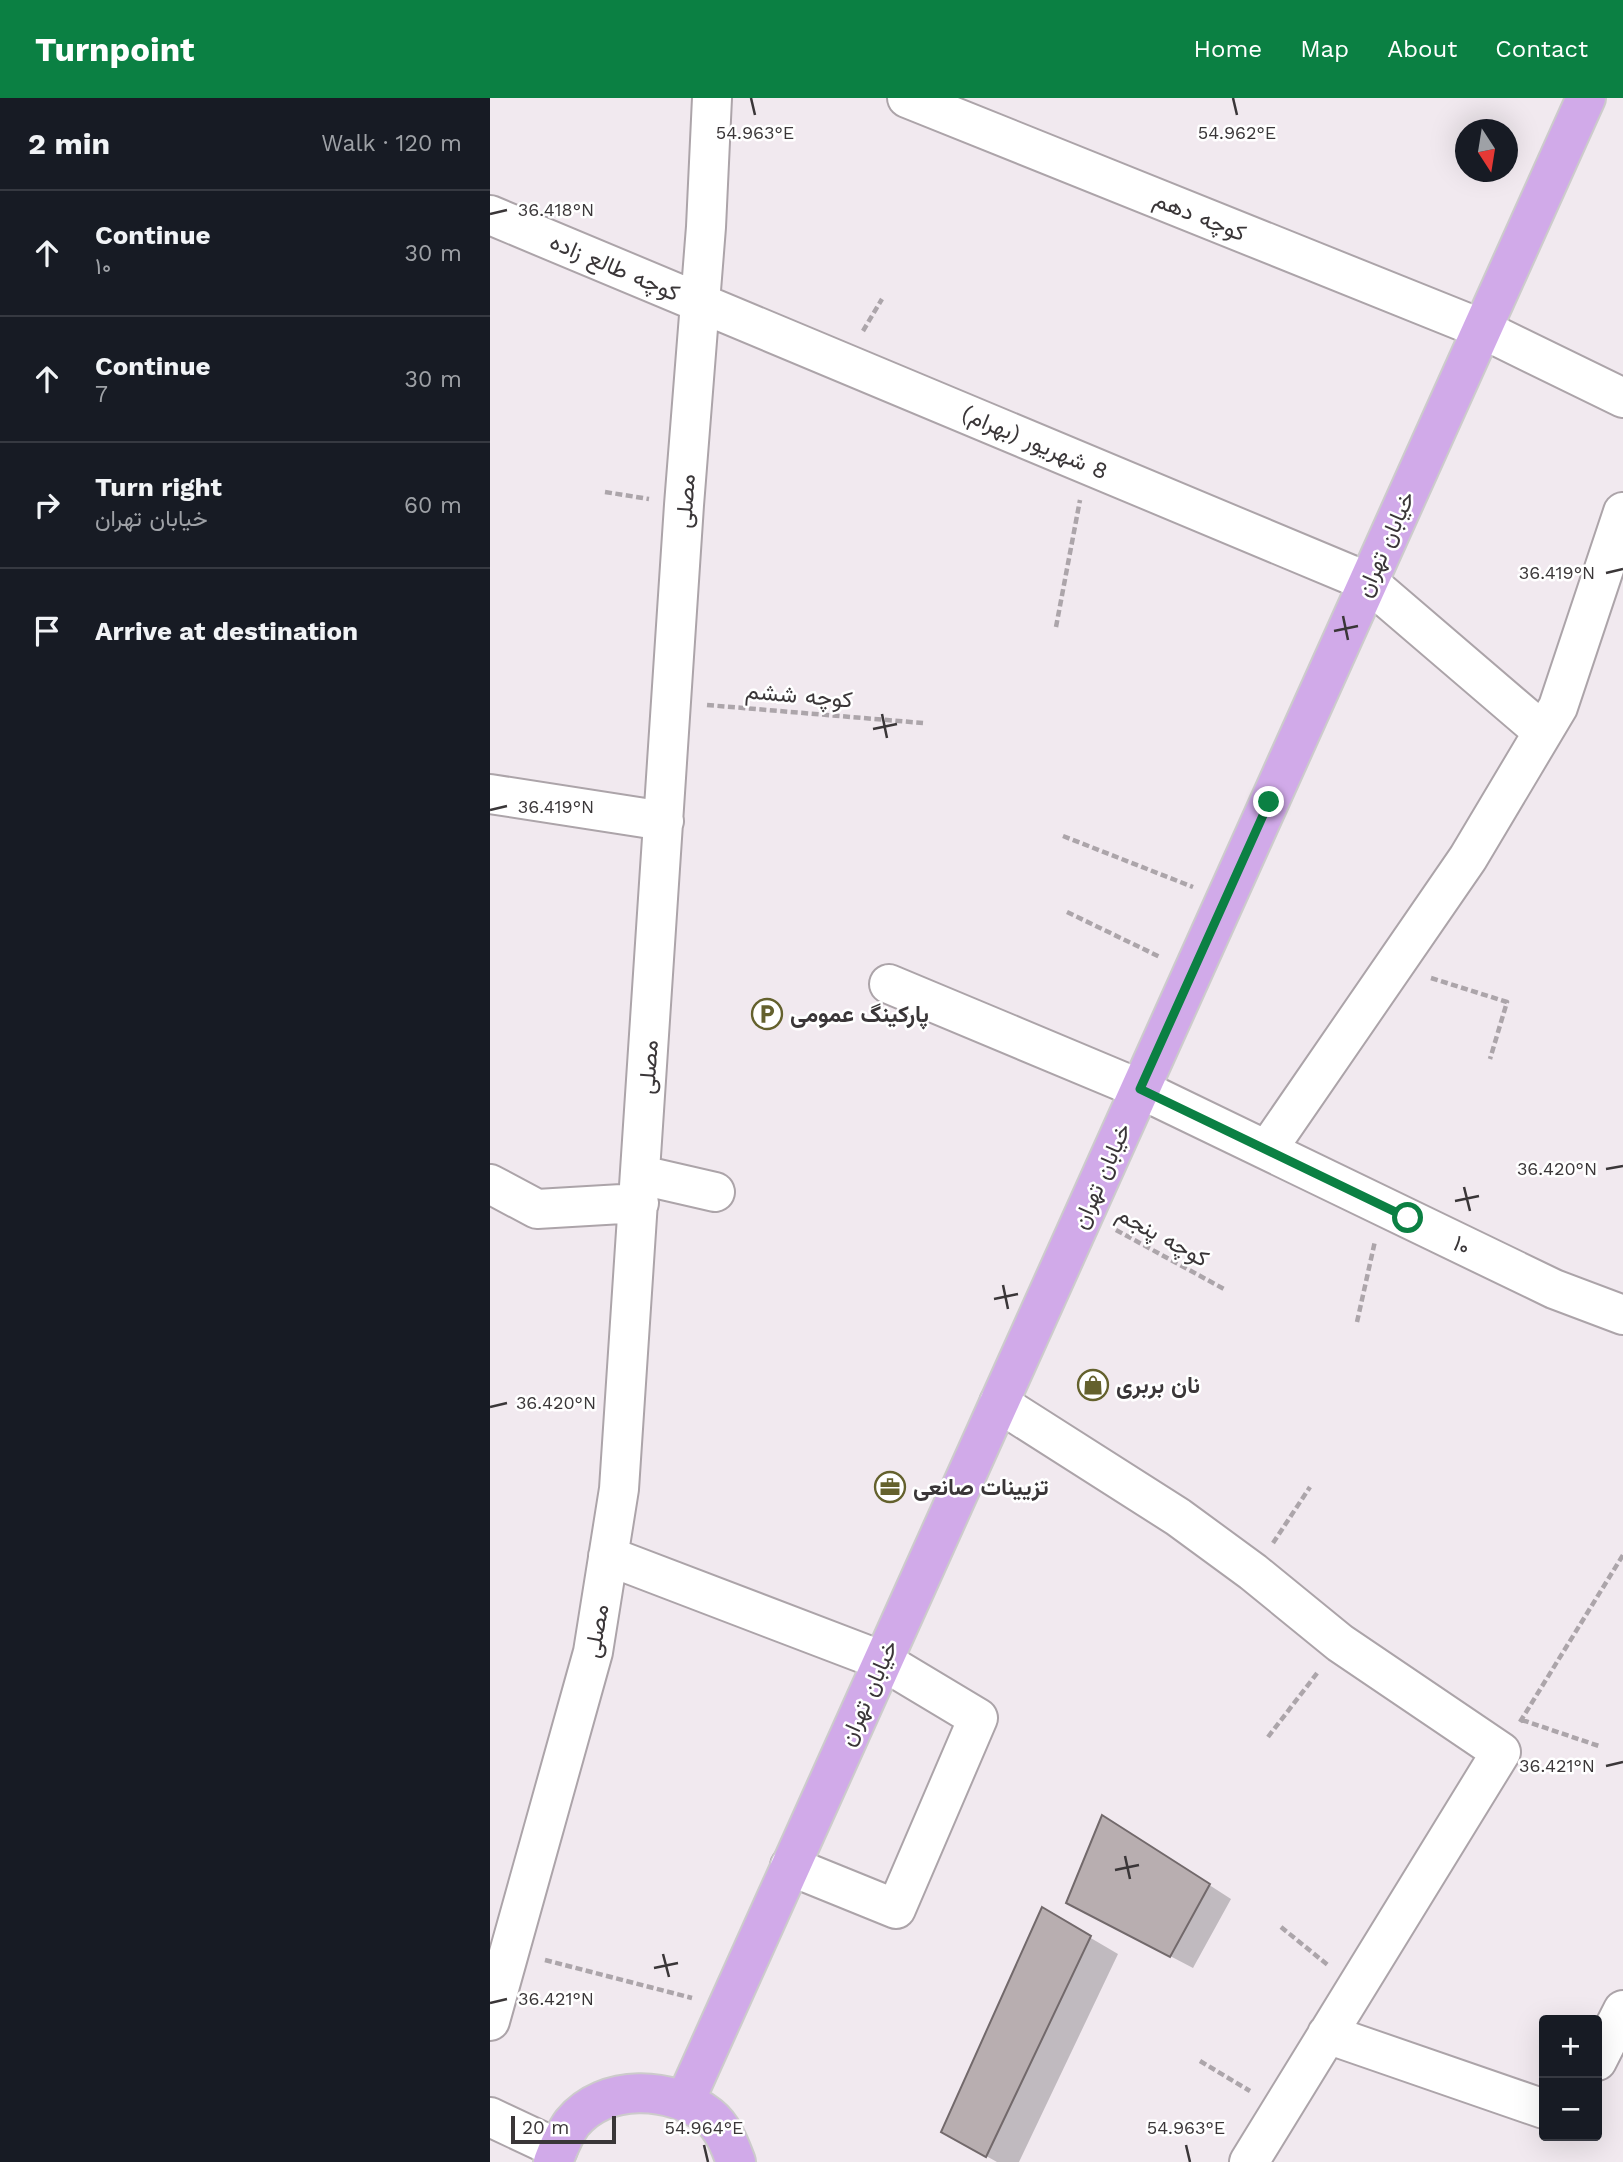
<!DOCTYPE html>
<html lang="en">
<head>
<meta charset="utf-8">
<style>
	:root { --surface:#171b24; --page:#20242c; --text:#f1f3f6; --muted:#9ea1a6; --line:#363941; --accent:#0b8043 }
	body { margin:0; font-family:"Work Sans",Vazirmatn,sans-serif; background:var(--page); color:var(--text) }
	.controls { position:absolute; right:21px; bottom:21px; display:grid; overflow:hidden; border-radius:7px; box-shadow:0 7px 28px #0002 }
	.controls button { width:63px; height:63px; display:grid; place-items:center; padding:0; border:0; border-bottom:2px solid var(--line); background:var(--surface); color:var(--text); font:35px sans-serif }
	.compass { position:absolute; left:965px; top:21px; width:63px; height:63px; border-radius:50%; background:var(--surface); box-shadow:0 7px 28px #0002; rotate:168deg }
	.scale { position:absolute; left:21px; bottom:18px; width:105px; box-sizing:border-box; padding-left:7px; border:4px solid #3a3638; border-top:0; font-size:19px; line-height:24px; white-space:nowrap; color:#3a3638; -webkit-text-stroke:5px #fff; paint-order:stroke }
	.stop { position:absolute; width:21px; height:21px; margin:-16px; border:5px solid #0b8043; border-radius:50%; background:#fff }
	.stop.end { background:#0b8043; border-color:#fff; box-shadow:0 2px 7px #0008 }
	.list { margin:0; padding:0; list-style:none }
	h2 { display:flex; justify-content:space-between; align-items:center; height:91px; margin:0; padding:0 28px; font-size:30px }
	h2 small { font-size:23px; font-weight:400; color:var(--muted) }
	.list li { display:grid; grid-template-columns:46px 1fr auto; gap:21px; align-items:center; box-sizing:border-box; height:126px; padding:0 28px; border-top:2px solid var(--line) }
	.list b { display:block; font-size:26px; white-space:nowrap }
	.list p { margin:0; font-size:23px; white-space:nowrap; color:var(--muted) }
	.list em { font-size:23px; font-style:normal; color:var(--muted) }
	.icon { flex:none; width:38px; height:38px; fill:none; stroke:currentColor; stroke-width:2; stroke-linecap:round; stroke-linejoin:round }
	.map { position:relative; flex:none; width:1133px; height:2064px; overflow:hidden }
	header { display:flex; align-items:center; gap:42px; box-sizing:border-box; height:98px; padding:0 35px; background:var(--accent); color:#fff }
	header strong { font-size:33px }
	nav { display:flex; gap:38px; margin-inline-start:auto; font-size:24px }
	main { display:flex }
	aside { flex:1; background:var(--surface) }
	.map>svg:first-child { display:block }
	.shadow { fill:#0003 }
	.building { fill:#b8aeb0; stroke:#72696b; stroke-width:2 }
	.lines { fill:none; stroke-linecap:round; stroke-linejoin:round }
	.minor-casing { stroke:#aca4a9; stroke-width:42 }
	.major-casing { stroke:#cccbcb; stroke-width:42 }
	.path { stroke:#aca5aa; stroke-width:4.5; stroke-dasharray:7 3.5; stroke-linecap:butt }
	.minor { stroke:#fff; stroke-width:38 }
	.major { stroke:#d1aae9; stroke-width:38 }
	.route { stroke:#0b8043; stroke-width:9 }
	.ticks { fill:none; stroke:#3a3638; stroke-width:2.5 }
	.labels { text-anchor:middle; stroke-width:5; stroke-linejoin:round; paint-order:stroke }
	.street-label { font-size:23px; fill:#3a3638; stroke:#fff }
	.poi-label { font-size:23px; font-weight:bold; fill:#3a3638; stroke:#fff; text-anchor:start }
	.ticks-label { font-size:18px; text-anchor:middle; fill:#3a3638; stroke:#fff; stroke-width:5; stroke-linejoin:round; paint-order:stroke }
</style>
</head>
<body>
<header>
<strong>Turnpoint</strong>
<nav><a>Home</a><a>Map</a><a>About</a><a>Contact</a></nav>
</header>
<main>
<aside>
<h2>2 min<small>Walk · 120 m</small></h2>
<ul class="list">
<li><svg class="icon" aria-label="ahead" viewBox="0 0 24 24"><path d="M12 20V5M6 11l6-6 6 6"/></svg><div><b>Continue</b><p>۱۰</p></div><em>30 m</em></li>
<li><svg class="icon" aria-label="ahead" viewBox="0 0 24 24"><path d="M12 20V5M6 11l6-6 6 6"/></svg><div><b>Continue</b><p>7</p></div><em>30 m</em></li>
<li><svg class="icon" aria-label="right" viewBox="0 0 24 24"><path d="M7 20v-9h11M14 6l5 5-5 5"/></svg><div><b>Turn right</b><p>خیابان تهران</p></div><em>60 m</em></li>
<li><svg class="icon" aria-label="arrive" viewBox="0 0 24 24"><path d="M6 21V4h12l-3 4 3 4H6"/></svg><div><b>Arrive at destination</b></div></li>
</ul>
</aside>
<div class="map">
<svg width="1133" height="2064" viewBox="0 0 1133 2064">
	<rect width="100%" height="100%" fill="#f1e9ef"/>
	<path class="shadow" d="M634,1732L741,1801L703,1870L600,1816Z
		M553,1812L628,1856L529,2064H507L453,2034Z"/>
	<path class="building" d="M612,1717L720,1786L680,1859L576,1805Z
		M552,1809L601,1838L496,2059L451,2034Z"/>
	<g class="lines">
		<g class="minor-casing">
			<path id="minor" d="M417,0L992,231L1133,300
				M0,117L878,484L1053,634
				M0,696L174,723
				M399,886L650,991L1064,1191L1133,1217
				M777,1052L978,760L1068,609L1133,414
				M151,1077L225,1094
				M0,1086L47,1111L149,1105
				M509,1305L688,1419L763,1474L850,1545L1011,1654L759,2064
				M118,1458L393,1563L488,1620L406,1811L300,1768
				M0,1923L103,1554L129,1391L194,407L216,129L222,0
				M837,1936L1054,2011
				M1107,1963L1133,1912
				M0,2019L68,2051"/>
		</g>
		<g class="major-casing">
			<path id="major" d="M195,2003L1096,0
				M63,2064C68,2051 74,2036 82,2025C115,1985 181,1988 219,2018C233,2029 240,2048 246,2064"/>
		</g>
		<path class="path" d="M373,233L392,201
			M115,394L159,401
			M566,529L590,402
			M217,607L433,625
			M573,738L703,789
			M577,814L670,859
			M941,880L1017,904L1000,961
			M626,1132L734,1191
			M867,1224L885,1143
			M783,1445L820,1389
			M1032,1622L1109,1648
			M1030,1624L1133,1457
			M778,1639L828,1574
			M791,1829L839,1868
			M55,1862L202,1900
			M710,1963L760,1993"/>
		<use href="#minor" class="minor"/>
		<use href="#major" class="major"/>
	</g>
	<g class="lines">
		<path class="route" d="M779,704L650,991L918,1120"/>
	</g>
	<path class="ticks" d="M261,0L265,17M743,0L747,17M0,116L17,112M1116,475L1133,471M853,518L858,542M844,533L868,528M392,616L397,640M383,631L407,626M0,712L17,708M1116,1071L1133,1068M974,1089L980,1113M965,1103L989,1098M513,1187L518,1211M504,1201L528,1196M0,1309L17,1305M1116,1668L1133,1664M635,1758L640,1781M625,1772L649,1767M173,1856L179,1879M164,1870L188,1865M0,1905L17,1901M214,2047L218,2064M696,2047L700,2064"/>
	<defs>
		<g id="parking-ring" transform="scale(1.575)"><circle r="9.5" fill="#fff" stroke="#64612d" stroke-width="1.5"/><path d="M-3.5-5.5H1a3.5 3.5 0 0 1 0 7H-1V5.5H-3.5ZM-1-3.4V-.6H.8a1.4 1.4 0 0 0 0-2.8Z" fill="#64612d"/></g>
		<g id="shop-ring" transform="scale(1.575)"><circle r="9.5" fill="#fff" stroke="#64612d" stroke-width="1.5"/><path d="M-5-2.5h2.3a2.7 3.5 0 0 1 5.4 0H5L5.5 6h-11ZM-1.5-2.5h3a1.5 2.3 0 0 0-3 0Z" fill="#64612d"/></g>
		<g id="office-ring" transform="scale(1.575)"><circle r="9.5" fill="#fff" stroke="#64612d" stroke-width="1.5"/><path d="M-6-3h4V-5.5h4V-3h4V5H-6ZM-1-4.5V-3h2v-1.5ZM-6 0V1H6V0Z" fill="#64612d"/></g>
	</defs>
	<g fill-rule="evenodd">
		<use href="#parking-ring" x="277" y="916"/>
		<use href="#shop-ring" x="603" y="1287"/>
		<use href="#office-ring" x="400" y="1389"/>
	</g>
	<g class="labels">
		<g class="street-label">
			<text transform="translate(710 118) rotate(22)" y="8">کوچه دهم</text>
			<text transform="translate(125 169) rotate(23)" y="8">کوچه طالع زاده</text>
			<text transform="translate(545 344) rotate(23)" y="8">(بهرام) 8 شهریور</text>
			<text transform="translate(195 403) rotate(-86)" y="8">مصلی</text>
			<text transform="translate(895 446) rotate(-66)" y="8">خیابان تهران</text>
			<text transform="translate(309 597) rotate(5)" y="8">کوچه ششم</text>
			<text transform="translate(158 969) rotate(-86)" y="8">مصلی</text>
			<text transform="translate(611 1078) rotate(-66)" y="8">خیابان تهران</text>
			<text transform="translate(673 1138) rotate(29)" y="8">کوچه پنجم</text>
			<text transform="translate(972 1147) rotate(26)" y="8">۱۰</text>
			<text transform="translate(106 1533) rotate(-80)" y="8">مصلی</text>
			<text transform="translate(378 1595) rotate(-66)" y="8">خیابان تهران</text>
		</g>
		<g class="poi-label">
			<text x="300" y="924">پارکینگ عمومی</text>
			<text x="626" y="1295">نان بربری</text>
			<text x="423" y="1397">تزیینات صانعی</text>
		</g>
	</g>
	<g class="ticks-label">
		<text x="265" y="41">54.963°E</text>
		<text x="747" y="41">54.962°E</text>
		<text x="66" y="118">36.418°N</text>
		<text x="1067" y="481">36.419°N</text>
		<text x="66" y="715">36.419°N</text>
		<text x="1067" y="1077">36.420°N</text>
		<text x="66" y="1311">36.420°N</text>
		<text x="1067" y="1674">36.421°N</text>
		<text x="66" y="1907">36.421°N</text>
		<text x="214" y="2036">54.964°E</text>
		<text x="696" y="2036">54.963°E</text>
	</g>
</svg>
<div class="controls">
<button>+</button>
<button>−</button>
</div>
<svg class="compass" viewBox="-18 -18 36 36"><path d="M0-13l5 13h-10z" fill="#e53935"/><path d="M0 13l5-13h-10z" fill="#9ea1a6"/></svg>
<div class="scale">20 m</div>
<div class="stop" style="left:918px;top:1120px"></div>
<div class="stop end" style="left:779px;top:704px"></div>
</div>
</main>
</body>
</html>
